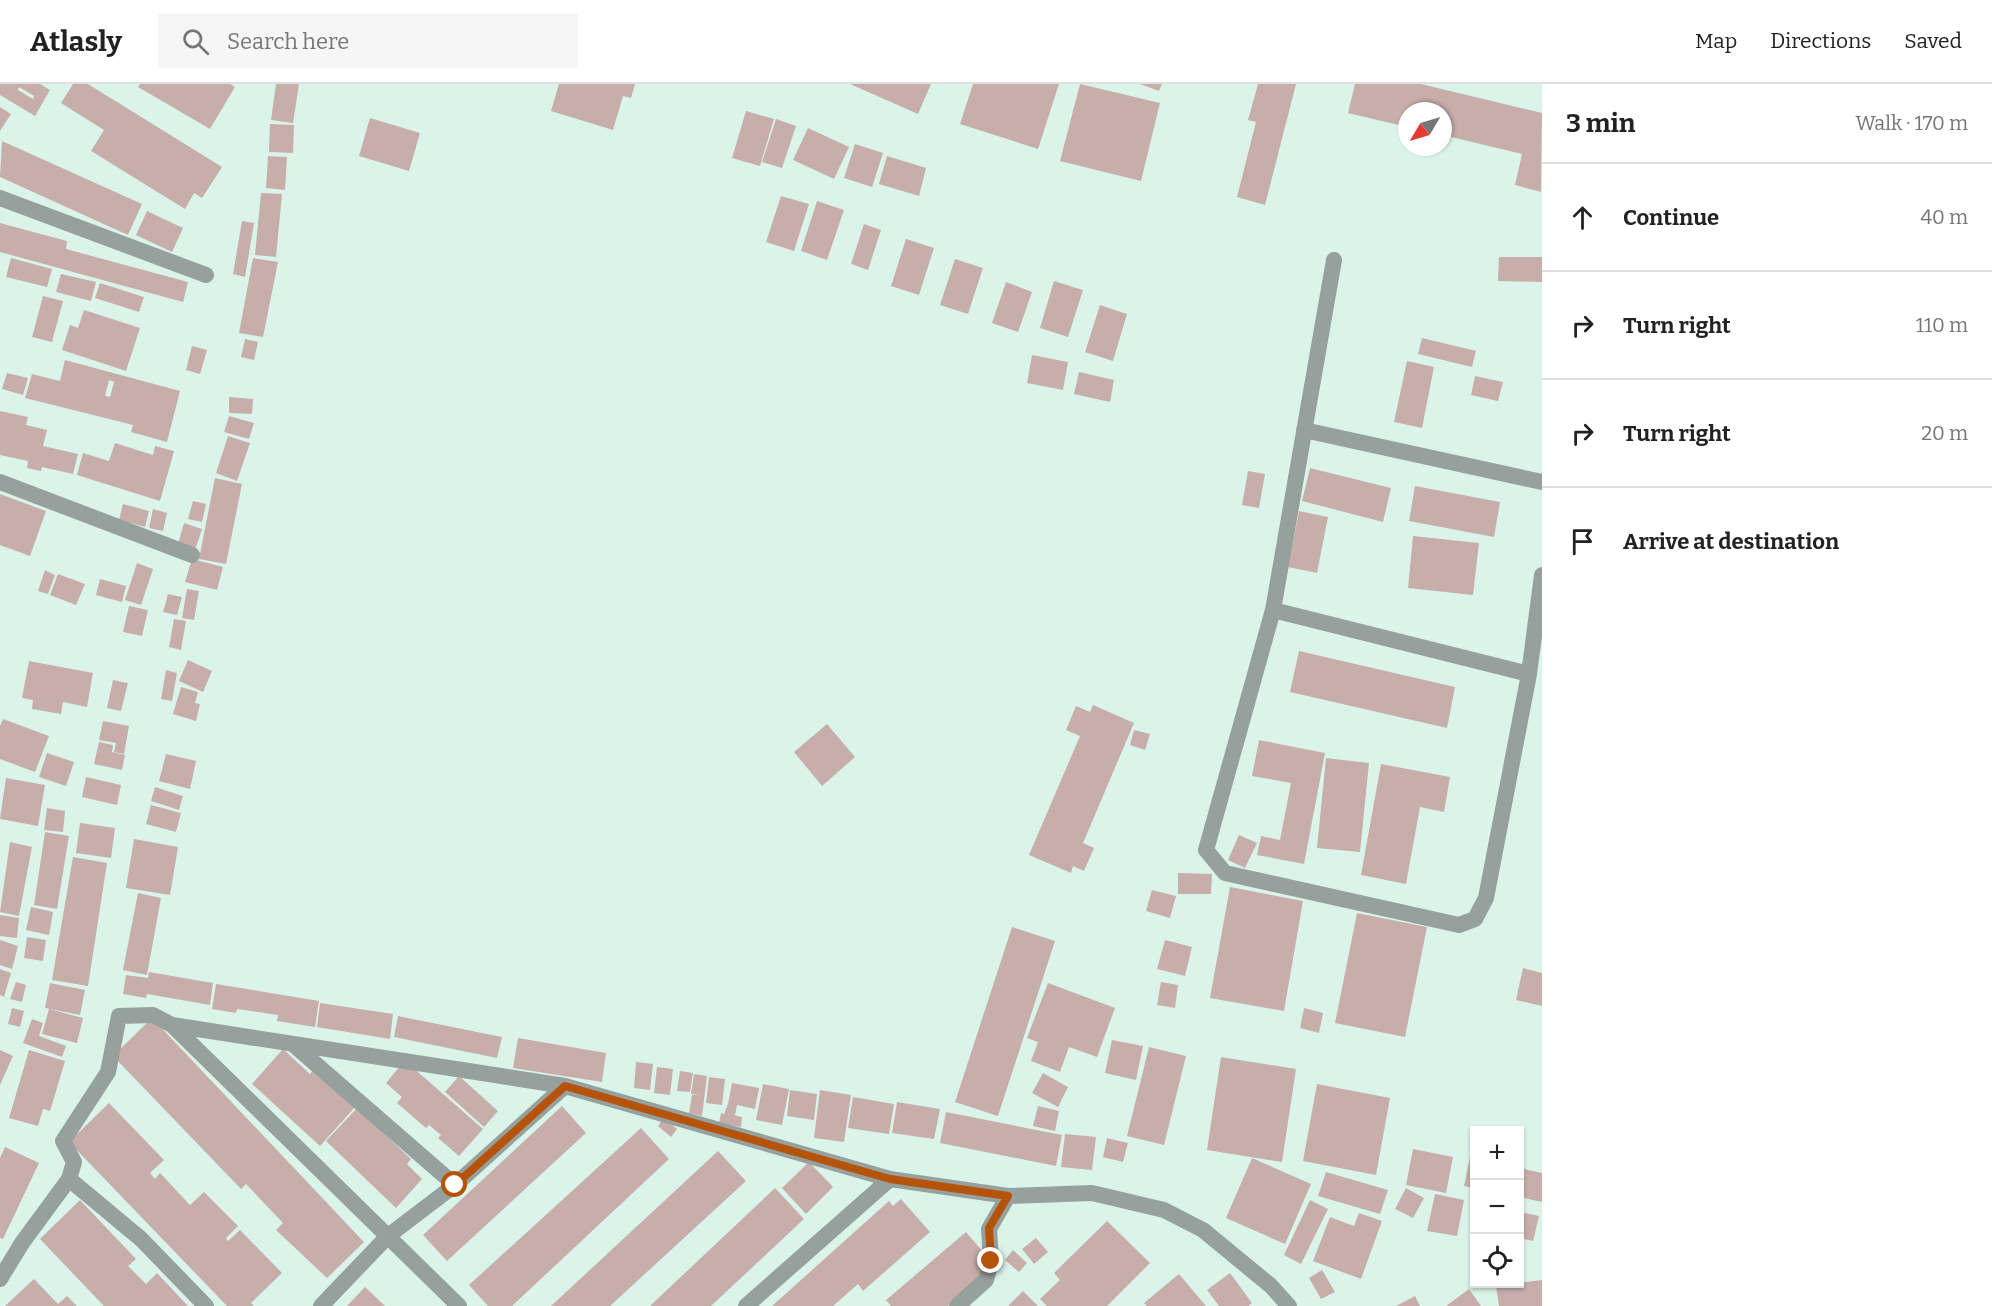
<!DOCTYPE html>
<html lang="en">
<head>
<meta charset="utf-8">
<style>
	:root { --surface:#fff; --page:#f6f6f6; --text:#222; --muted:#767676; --line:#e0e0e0 }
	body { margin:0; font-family:Bitter,serif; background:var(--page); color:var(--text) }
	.controls { position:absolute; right:18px; bottom:18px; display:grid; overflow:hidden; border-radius:0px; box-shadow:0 2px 4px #0004 }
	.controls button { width:54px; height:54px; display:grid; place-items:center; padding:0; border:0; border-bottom:2px solid var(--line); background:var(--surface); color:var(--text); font:30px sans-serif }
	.compass { position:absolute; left:1398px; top:18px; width:54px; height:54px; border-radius:50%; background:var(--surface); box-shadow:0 2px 4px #0004; rotate:232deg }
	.stop { position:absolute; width:18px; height:18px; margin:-14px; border:4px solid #b45309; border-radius:50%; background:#fff }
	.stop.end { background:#b45309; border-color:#fff; box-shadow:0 2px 6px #0008 }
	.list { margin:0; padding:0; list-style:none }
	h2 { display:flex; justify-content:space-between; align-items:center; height:78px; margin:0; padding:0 24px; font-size:26px }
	h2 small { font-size:20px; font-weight:400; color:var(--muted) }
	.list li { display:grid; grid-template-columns:39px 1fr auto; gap:18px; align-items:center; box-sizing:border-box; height:108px; padding:0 24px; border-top:2px solid var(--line) }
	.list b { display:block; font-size:22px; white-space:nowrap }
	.list em { font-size:20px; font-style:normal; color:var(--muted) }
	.icon { flex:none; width:33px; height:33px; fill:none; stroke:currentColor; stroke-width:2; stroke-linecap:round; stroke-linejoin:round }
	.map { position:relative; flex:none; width:1542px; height:1222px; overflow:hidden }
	header { display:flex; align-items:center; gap:36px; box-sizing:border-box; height:84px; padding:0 30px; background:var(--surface); border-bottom:2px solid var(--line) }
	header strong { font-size:28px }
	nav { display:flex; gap:33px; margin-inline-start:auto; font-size:21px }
	.search { width:420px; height:54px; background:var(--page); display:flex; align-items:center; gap:15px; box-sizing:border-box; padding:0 21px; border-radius:0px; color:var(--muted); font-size:22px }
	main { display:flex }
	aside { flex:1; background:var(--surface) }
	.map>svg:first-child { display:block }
	.building { fill:#c7aeab; fill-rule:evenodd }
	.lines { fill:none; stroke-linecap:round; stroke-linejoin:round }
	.minor { stroke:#96a09c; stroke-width:16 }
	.route { stroke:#b45309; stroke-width:8 }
</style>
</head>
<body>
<header>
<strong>Atlasly</strong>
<div class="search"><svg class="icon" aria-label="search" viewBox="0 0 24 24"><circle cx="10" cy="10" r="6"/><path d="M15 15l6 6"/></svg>Search here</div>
<nav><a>Map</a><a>Directions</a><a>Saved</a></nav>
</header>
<main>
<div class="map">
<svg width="1542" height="1222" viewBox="0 0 1542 1222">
	<rect width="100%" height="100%" fill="#dbf4ea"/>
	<path class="building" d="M0,0H40L50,6L35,32L0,11ZM19,3L34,12L33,15L18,6Z
		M73,0H88L222,83L202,114L194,109L185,125L91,67L104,46L61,19Z
		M140,0H230L235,3L210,45L138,3Z
		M276,0H299L293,39L271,36Z
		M559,0H635L631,14L623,12L613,46L551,27Z
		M850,0H931L918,30Z
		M973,0H1059L1038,65L960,40Z
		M1080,0L1160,19L1141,97L1060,77Z
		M1140,0H1162L1159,7Z
		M1258,0H1296L1265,121L1237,113L1256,38L1248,36Z
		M1355,0H1421L1542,29L1541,108L1515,101L1522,70L1443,51V27H1407V43L1348,29Z
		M0,23L11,30L0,47Z
		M746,27L774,35L760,82L732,74Z
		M370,34L420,49L409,87L359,72Z
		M776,35L796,42L782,84L762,78Z
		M270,40L294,41L293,69L269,68Z
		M808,44L849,63L834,95L793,76Z
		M2,57L142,120L128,151L0,93Z
		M855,60L883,69L872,103L844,94Z
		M268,72L287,73L285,106L266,104Z
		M887,72L926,84L919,112L879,100Z
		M261,109L282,110L276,173L255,171Z
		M781,112L809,120L794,167L766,158Z
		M817,117L844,126L827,176L801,167Z
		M147,127L183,144L172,168L136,151Z
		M242,137L254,139L245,193L233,190Z
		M0,139L67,157L66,165L188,198L183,218L0,168Z
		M864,140L881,146L868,186L851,180Z
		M906,155L934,164L919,211L891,202Z
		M1499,173H1542V198L1498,197Z
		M11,174L52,185L47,203L6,193Z
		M253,174L278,178L263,253L239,249Z
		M955,175L983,184L968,230L940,221Z
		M61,190L96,198L91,217L56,208Z
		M1054,197L1083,206L1068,253L1040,244Z
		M1006,198L1032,208L1018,248L992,239Z
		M100,199L144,213L139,228L95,214Z
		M43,212L63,217L52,258L32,253Z
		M1100,221L1127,230L1113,277L1085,268Z
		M84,226L140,244L126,287L62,266L70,241L78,244Z
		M1422,254L1476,267L1472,283L1418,270Z
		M245,255L258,258L254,276L241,273Z
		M192,262L207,266L200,290L186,286Z
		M1032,271L1068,278L1063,306L1027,299Z
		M65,276L180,307L167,358L131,348L133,341L25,314L32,290L60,297ZM109,296L114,298L110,313L105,312Z
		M1407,277L1434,283L1422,344L1394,338Z
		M1079,288L1114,296L1110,318L1074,310Z
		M7,289L28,294L23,311L2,305Z
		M1475,292L1503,298L1498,317L1471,311Z
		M229,313L253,315L252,330L229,329Z
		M0,327L28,333L26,341L47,346L43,362L78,370L73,390L42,383L41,387L27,384L28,377L0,371Z
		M229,332L254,339L249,355L224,348Z
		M228,352L250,359L237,397L216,389Z
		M115,359L153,371L155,362L174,367L160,417L77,391L83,369L109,377Z
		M1310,384L1391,404L1383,438L1302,417Z
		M1248,387L1265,390L1259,424L1242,421Z
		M215,394L242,400L226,480L199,475Z
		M1415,402L1500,418L1494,453L1409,437Z
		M0,410L46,427L30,472L0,461Z
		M193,417L206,420L202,438L188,435Z
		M123,420L149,427L145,443L119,436Z
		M153,425L167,429L163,447L149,444Z
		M1299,427L1328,433L1317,489L1288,483Z
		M184,439L202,445L195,466L178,460Z
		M1413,452L1479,459L1473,511L1408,504Z
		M192,475L223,483L217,506L185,498Z
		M137,479L153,485L141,521L125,516Z
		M45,486L55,491L48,510L38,507Z
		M58,490L85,500L76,521L50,511Z
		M100,495L126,502L122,518L96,511Z
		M187,505L199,507L194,536L182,534Z
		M168,510L182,513L177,531L163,528Z
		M129,522L148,526L142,552L123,548Z
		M174,535L186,537L181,566L169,563Z
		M1299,567L1455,603L1447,644L1290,608Z
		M188,576L212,587L203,608L179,597Z
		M29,577L93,589L87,623L63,618L61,630L32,625L33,616L22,614Z
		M166,586L177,589L172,617L161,615Z
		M113,596L128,599L121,627L107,624Z
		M181,603L198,608L195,619L200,620L196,637L173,630Z
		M1093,621L1134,639L1083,759L1094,764L1084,787L1073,782L1071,789L1029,771L1080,652L1066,646L1076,622L1090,628Z
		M3,635L49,652L35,688L0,675V642Z
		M103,637L129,642L124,670L114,668L116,659L99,656Z
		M827,640L855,673L822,702L794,668Z
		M1134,646L1150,650L1145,666L1130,661Z
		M1259,656L1325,669L1304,780L1257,771L1261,752L1280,756L1291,699L1252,692Z
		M99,658L113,661L112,668L125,671L122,686L94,680Z
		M47,669L74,678L66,702L39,693Z
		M166,670L196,677L190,705L159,697Z
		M1326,674L1369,679L1360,768L1317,764Z
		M1381,680L1450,693L1444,728L1420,723L1406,800L1361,791Z
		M86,693L121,701L117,721L82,713Z
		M6,694L45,701L38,742L0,735Z
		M155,703L183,712L179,726L151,717Z
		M151,721L181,729L176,748L146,740Z
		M47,724L65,727L63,748L44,746Z
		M80,739L115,744L111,774L76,769Z
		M45,748L69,752L57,825L34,821Z
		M1239,751L1257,759L1245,784L1228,776Z
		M134,755L178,763L170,811L126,804Z
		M10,758L32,763L19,832L0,828Z
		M73,773L107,779L88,902L52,896Z
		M1178,789L1212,790L1211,810H1178Z
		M1230,803L1303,817L1284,927L1210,914Z
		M1152,806L1176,812L1170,834L1146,827Z
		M138,809L161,814L147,891L123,886Z
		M31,823L53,828L49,851L26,846Z
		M1357,829L1427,843L1405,953L1335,939Z
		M0,831L19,834L17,854L0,852Z
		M1012,843L1055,857L998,1032L955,1018Z
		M27,853L46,856L43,877L24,874Z
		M0,856L18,862L12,885L0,881Z
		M1165,856L1192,863L1185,892L1157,885Z
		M1523,884L1542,889V922L1516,916Z
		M0,885L11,889L4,913L0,911Z
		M149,888L213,899L210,921L147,910L146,914L123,910L126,891L148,894Z
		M16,898L26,901L22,918L10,915Z
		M1161,898L1178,901L1175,924L1157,921Z
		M50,899L85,906L80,931L45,924Z
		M1048,899L1115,924L1097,973L1069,963L1060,988L1031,977L1038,958L1027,954Z
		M216,900L319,917L315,943L277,937L278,931L237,925L236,929L212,925Z
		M320,919L393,930L390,955L317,943Z
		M12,924L24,927L20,943L8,940Z
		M1304,924L1323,929L1319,949L1300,944Z
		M49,925L83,934L77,959L42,950Z
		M398,932L502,953L497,974L394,953Z
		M152,934L364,1158L327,1194L276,1146L283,1139L246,1100L241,1105L113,972Z
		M32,935L43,939L39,952L66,962L62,973L23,959Z
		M518,954L606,969L602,998L513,984Z
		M1112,956L1143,962L1136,996L1105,989Z
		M1149,963L1186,972L1164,1061L1127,1052Z
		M283,965L310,990L315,984L356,1022L320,1062L252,1000Z
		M0,966L13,972L0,1001Z
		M29,966L65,977L50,1027L43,1025L38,1042L9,1034Z
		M1221,973L1296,985L1282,1078L1207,1066Z
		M636,978L653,980L650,1006L634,1004Z
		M401,981L411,982L483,1045L459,1072L438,1054L441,1051L429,1041L426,1044L397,1019L402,1013L386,999Z
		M657,983L673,985L670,1011L654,1009Z
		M680,987L693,989L690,1008L677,1007Z
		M1043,989L1068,1003L1058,1023L1032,1009Z
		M694,990L707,992L702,1032L689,1029L692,1011H699L691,1010Z
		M459,992L498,1027L484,1043L445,1008Z
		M709,993L725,995L722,1021L706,1019Z
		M732,999L759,1004L755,1025L737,1021L735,1031L731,1030L742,1033L741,1043L719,1039L721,1029L724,1030L728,1020Z
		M763,1000L789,1005L782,1041L756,1036Z
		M1317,1000L1390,1014L1376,1091L1303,1077Z
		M790,1006L817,1010L814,1036L787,1032Z
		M820,1006L851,1011L844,1058L814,1054Z
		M853,1013L894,1020L889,1050L848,1044Z
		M897,1018L940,1025L934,1055L892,1049Z
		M109,1019L164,1076L150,1089L155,1095L160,1089L190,1121L204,1108L238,1142L226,1154L228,1157L240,1146L282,1189L251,1219L254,1222H227L69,1058Z
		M562,1022L586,1049L447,1177L423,1151Z
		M1038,1022L1059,1027L1055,1047L1033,1042Z
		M357,1024L411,1075L407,1080L422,1095L396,1124L326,1057Z
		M946,1028L1062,1051L1056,1082L940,1059Z
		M664,1034L677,1045L671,1053L658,1042Z
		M641,1044L669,1075L512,1222H488L469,1201Z
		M1065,1050L1096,1053L1092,1086L1061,1083Z
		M1107,1054L1128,1059L1123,1078L1103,1073Z
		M5,1063L39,1079L3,1155L0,1154V1074Z
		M1413,1065L1453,1073L1446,1109L1406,1101Z
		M718,1067L746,1097L610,1222H551Z
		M1470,1073L1474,1074V1104L1464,1102Z
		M1252,1074L1311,1100L1285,1160L1226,1134Z
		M809,1078L833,1103L806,1130L782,1104Z
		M1520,1084L1542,1089V1118L1520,1113Z
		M1326,1088L1388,1106L1380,1130L1318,1112Z
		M775,1104L804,1135L711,1222H650Z
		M1406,1104L1424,1114L1413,1134L1395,1125Z
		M1435,1110L1464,1116L1457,1152L1427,1147Z
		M901,1115L930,1148L863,1207L858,1200L833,1222H772L889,1117L893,1122Z
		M80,1116L136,1175L128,1182L146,1200L157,1189L188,1222H104L40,1155Z
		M1310,1116L1328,1125L1301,1180L1284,1171Z
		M1520,1128L1539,1132L1533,1157L1520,1154Z
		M1359,1129L1382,1137L1361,1195L1313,1177L1330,1133L1354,1142Z
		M1107,1137L1150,1179L1107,1222H1047L1040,1215L1060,1196L1054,1189Z
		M966,1148L995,1182L948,1222H891L886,1216Z
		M1036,1154L1048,1168L1034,1180L1022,1165Z
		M1013,1166L1027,1179L1019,1188L1005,1176Z
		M1322,1186L1335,1208L1321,1215L1309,1194Z
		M1230,1189L1252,1219L1248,1222H1219L1207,1206Z
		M1179,1190L1206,1222H1147L1144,1219Z
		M34,1195L58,1220L67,1212L77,1222H5Z
		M1542,1196V1222H1499L1496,1202Z
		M365,1203L385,1222H347Z
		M1469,1205L1481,1222H1446Z
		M1023,1207L1038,1222H1008Z
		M1415,1212L1420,1222H1396Z"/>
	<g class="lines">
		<path class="minor" d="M0,114L206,191
			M1334,176L1273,526L1206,766L1225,789L1459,841L1475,835L1486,814L1529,590L1542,491
			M1304,346L1542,398
			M0,398L192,471
			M1273,526L1529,590
			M172,941L459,1222
			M295,962L455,1101
			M69,1095L141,1155L206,1222
			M0,1195L22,1159L69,1095L74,1078L63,1057L108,988L119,932L153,931L172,941L565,1002L890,1095L1008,1112L1092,1109L1164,1126L1203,1146L1271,1202L1289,1222
			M321,1222L388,1152L455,1101L565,1002
			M746,1222L890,1095
			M957,1222L986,1196L991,1177L989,1145L1008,1112"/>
	</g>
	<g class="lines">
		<path class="route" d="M455,1101L565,1002L890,1095L1008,1112L989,1144L991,1177"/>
	</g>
</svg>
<div class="controls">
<button>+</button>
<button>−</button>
<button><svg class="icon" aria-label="locate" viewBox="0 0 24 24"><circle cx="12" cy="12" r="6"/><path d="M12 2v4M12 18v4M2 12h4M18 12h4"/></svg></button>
</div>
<svg class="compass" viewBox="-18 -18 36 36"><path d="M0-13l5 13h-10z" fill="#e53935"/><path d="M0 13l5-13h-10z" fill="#767676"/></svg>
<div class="stop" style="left:455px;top:1101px"></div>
<div class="stop end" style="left:991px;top:1177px"></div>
</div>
<aside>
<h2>3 min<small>Walk · 170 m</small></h2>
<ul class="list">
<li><svg class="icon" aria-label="ahead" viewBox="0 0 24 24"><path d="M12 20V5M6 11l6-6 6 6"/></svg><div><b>Continue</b></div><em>40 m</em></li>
<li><svg class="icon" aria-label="right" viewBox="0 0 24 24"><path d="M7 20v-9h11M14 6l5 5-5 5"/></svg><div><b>Turn right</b></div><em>110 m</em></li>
<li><svg class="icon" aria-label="right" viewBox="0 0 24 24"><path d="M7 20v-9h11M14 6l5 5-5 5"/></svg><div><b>Turn right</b></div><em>20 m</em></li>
<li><svg class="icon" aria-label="arrive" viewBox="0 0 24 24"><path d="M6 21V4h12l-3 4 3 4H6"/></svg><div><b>Arrive at destination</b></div></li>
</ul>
</aside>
</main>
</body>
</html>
